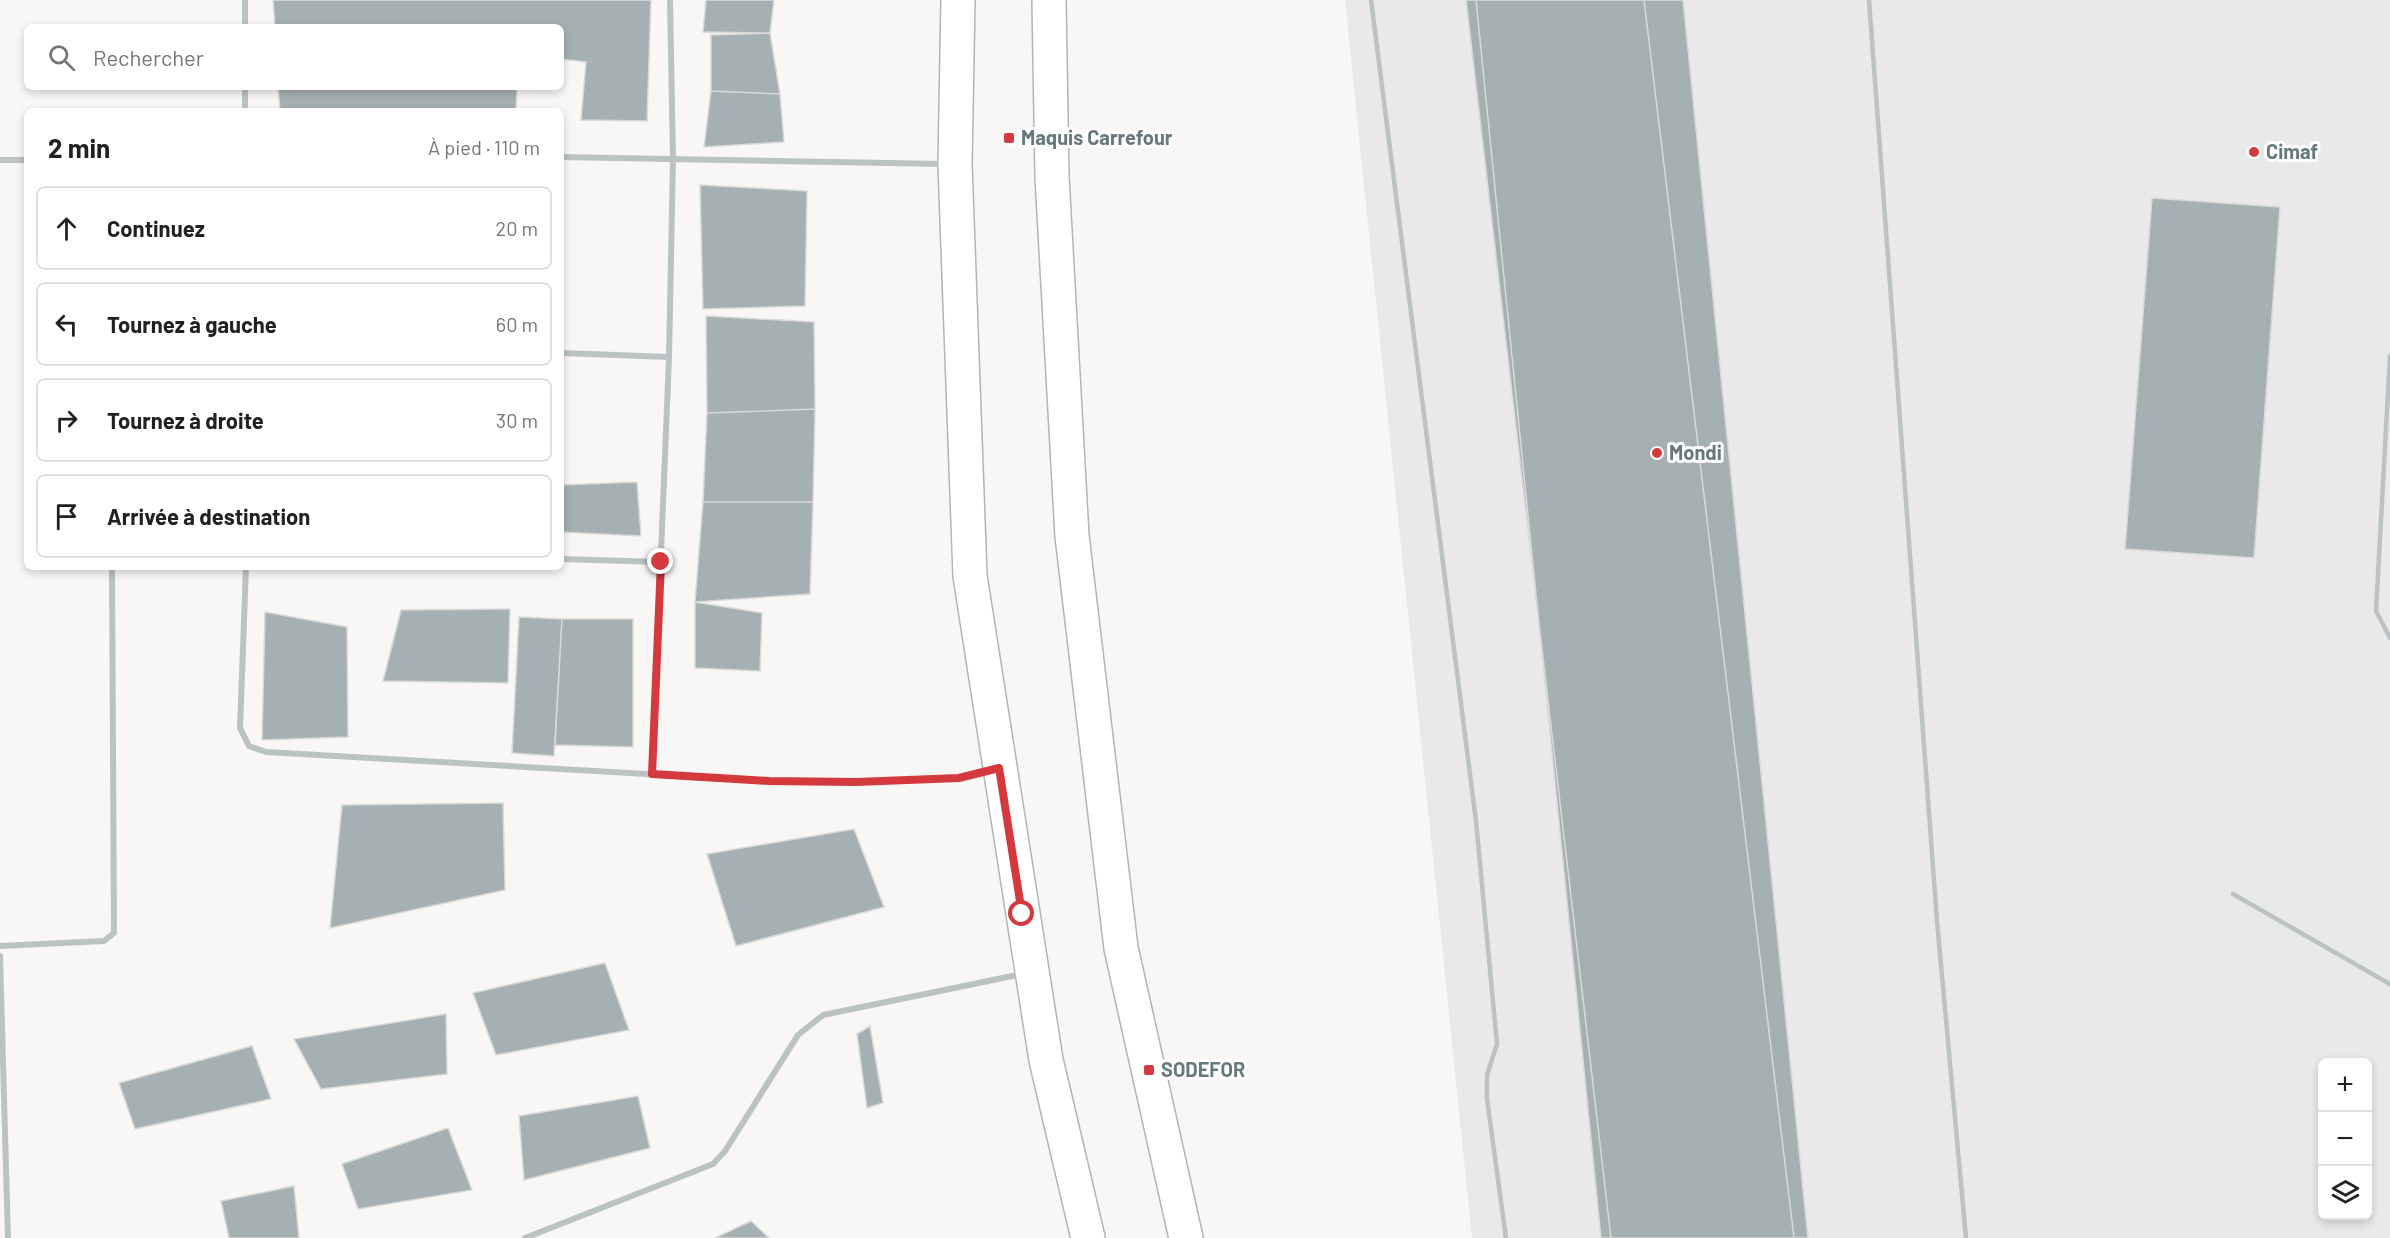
<!DOCTYPE html>
<html lang="fr">
<head>
<meta charset="utf-8">
<style>
	:root { --surface:#fff; --page:#f2f2f2; --text:#202124; --muted:#757577; --line:#e0e0e0 }
	body { margin:0; font-family:Barlow,sans-serif; background:var(--page); color:var(--text) }
	.controls { position:absolute; right:18px; bottom:18px; display:grid; overflow:hidden; border-radius:9px; box-shadow:0 3px 9px #0003 }
	.controls button { width:54px; height:54px; display:grid; place-items:center; padding:0; border:0; border-bottom:2px solid var(--line); background:var(--surface); color:var(--text); font:30px sans-serif }
	.stop { position:absolute; width:18px; height:18px; margin:-14px; border:4px solid #d4393e; border-radius:50%; background:#fff }
	.stop.end { background:#d4393e; border-color:#fff; box-shadow:0 2px 6px #0008 }
	.list { margin:0; padding:0; list-style:none }
	h2 { display:flex; justify-content:space-between; align-items:center; height:78px; margin:0; padding:0 24px; font-size:26px }
	h2 small { font-size:20px; font-weight:400; color:var(--muted) }
	.list li { display:grid; grid-template-columns:39px 1fr auto; gap:18px; align-items:center; box-sizing:border-box; height:84px; margin:0 12px 12px; padding:0 12px; border:2px solid var(--line); border-radius:9px }
	.list b { display:block; font-size:22px; white-space:nowrap }
	.list em { font-size:20px; font-style:normal; color:var(--muted) }
	.icon { flex:none; width:33px; height:33px; fill:none; stroke:currentColor; stroke-width:2; stroke-linecap:round; stroke-linejoin:round }
	.map { position:relative; flex:none; width:2390px; height:1238px; overflow:hidden }
	.search { position:absolute; background:var(--surface); box-shadow:0 3px 9px #0003; left:24px; top:24px; width:540px; height:66px; display:flex; align-items:center; gap:15px; box-sizing:border-box; padding:0 21px; border-radius:9px; color:var(--muted); font-size:22px }
	.panel { position:absolute; background:var(--surface); box-shadow:0 3px 9px #0003; left:24px; top:108px; width:540px; height:462px; border-radius:9px }
	.map>svg:first-child { display:block }
	.built { fill:#e9e9e9; fill-rule:evenodd }
	.building { fill:#a5b0b2; stroke:#d9d9d8; stroke-width:1.5 }
	.lines { fill:none; stroke-linecap:round; stroke-linejoin:round }
	.primary-casing { stroke:#afb6b8; stroke-width:36 }
	.service { stroke:#bbc2c3; stroke-width:4.5 }
	.minor { stroke:#bbc2c3; stroke-width:6 }
	.primary { stroke:#fff; stroke-width:33 }
	.route { stroke:#d4393e; stroke-width:8 }
	.poi-dot { fill:#d4393e; stroke:#fff; stroke-width:2 }
	.labels { text-anchor:middle; stroke-width:6; stroke-linejoin:round; paint-order:stroke }
	.poi-label { font-size:20px; font-weight:bold; fill:#667a7e; stroke:#fff; text-anchor:start }
</style>
</head>
<body>
<div class="map">
<svg width="2390" height="1238" viewBox="0 0 2390 1238">
	<rect width="100%" height="100%" fill="#f8f7f5"/>
	<path class="built" d="M1345,0H2390V1238H1472ZM2322,1062H2368V1216H2322Z"/>
	<path class="building" d="M273,0H651L647,121L581,120L586,62L561,59V27H275Z
		M706,0H774L770,33L703,32Z
		M1466,0H1644L1794,1238H1611Z
		M1476,0H1683L1808,1238H1601Z
		M770,33L780,94L711,91V35Z
		M278,87H517L516,111H280Z
		M711,91L780,94L784,142L704,147Z
		M700,185L807,191L805,306L703,309Z
		M2152,198L2280,207L2254,558L2125,549Z
		M706,316L814,322L815,409L707,413Z
		M815,409L813,502H703L707,413Z
		M637,482L641,536L561,532V485Z
		M703,502H813L810,594L695,602Z
		M695,602L762,613L760,671L695,668Z
		M510,609L508,683L383,681L401,610Z
		M265,612L347,627L348,737L262,740Z
		M519,617L562,619L554,756L512,753Z
		M562,619H633V747L555,745Z
		M503,803L505,890L330,928L342,805Z
		M854,829L884,907L736,946L707,854Z
		M605,963L629,1030L496,1055L473,993Z
		M446,1014L447,1074L321,1089L294,1039Z
		M870,1026L883,1103L867,1108L857,1034Z
		M252,1046L271,1099L135,1129L119,1083Z
		M638,1096L650,1148L524,1180L519,1116Z
		M448,1128L472,1190L358,1209L342,1164Z
		M294,1186L299,1238H229L221,1201Z
		M751,1221L769,1238H715Z"/>
	<g class="lines">
		<g class="primary-casing">
			<path id="primary" d="M958,0L955,164L970,576L1046,1060L1088,1238
				M1049,0L1052,177L1072,536L1121,948L1186,1238"/>
		</g>
		<path class="service" d="M1371,0L1476,821L1497,1044L1487,1075V1099L1506,1238
			M1869,0L1937,921L1966,1238
			M2390,356L2376,611L2390,638
			M2233,894L2390,984"/>
		<path class="minor" d="M245,27V0
			M245,87V111
			M561,157L944,164
			M0,160H27
			M561,353L669,357
			M561,559L661,562
			M246,567L240,728L249,746L266,752L769,781L856,782L959,778L990,771
			M652,774L669,357L673,159L670,0
			M0,946L104,941L114,933L112,567
			M0,956L8,1238
			M525,1238L713,1164L725,1151L798,1035L823,1015L1022,974"/>
		<use href="#primary" class="primary"/>
	</g>
	<g class="lines">
		<path class="route" d="M661,562L652,774L769,781L856,782L959,778L999,768L1022,914"/>
	</g>
	<g class="poi-dot">
		<rect x="1003" y="132" width="12" height="12" rx="3"/>
		<circle cx="2254" cy="152" r="6"/>
		<circle cx="1657" cy="453" r="6"/>
		<rect x="1143" y="1064" width="12" height="12" rx="3"/>
	</g>
	<g class="labels">
		<g class="poi-label">
			<text x="1021" y="145">Maquis Carrefour</text>
			<text x="2266" y="159">Cimaf</text>
			<text x="1669" y="460">Mondi</text>
			<text x="1161" y="1077">SODEFOR</text>
		</g>
	</g>
</svg>
<div class="controls">
<button>+</button>
<button>−</button>
<button><svg class="icon" aria-label="layers" viewBox="0 0 24 24"><path d="M12 4l9 5-9 5-9-5zM3 14l9 5 9-5"/></svg></button>
</div>
<div class="stop" style="left:1022px;top:914px"></div>
<div class="stop end" style="left:661px;top:562px"></div>
<div class="search"><svg class="icon" aria-label="search" viewBox="0 0 24 24"><circle cx="10" cy="10" r="6"/><path d="M15 15l6 6"/></svg>Rechercher</div>
<section class="panel">
<h2>2 min<small>À pied · 110 m</small></h2>
<ul class="list">
<li><svg class="icon" aria-label="ahead" viewBox="0 0 24 24"><path d="M12 20V5M6 11l6-6 6 6"/></svg><div><b>Continuez</b></div><em>20 m</em></li>
<li><svg class="icon" aria-label="left" viewBox="0 0 24 24"><path d="M17 20v-9H6M10 6l-5 5 5 5"/></svg><div><b>Tournez à gauche</b></div><em>60 m</em></li>
<li><svg class="icon" aria-label="right" viewBox="0 0 24 24"><path d="M7 20v-9h11M14 6l5 5-5 5"/></svg><div><b>Tournez à droite</b></div><em>30 m</em></li>
<li><svg class="icon" aria-label="arrive" viewBox="0 0 24 24"><path d="M6 21V4h12l-3 4 3 4H6"/></svg><div><b>Arrivée à destination</b></div></li>
</ul>
</section>
</div>
</body>
</html>
